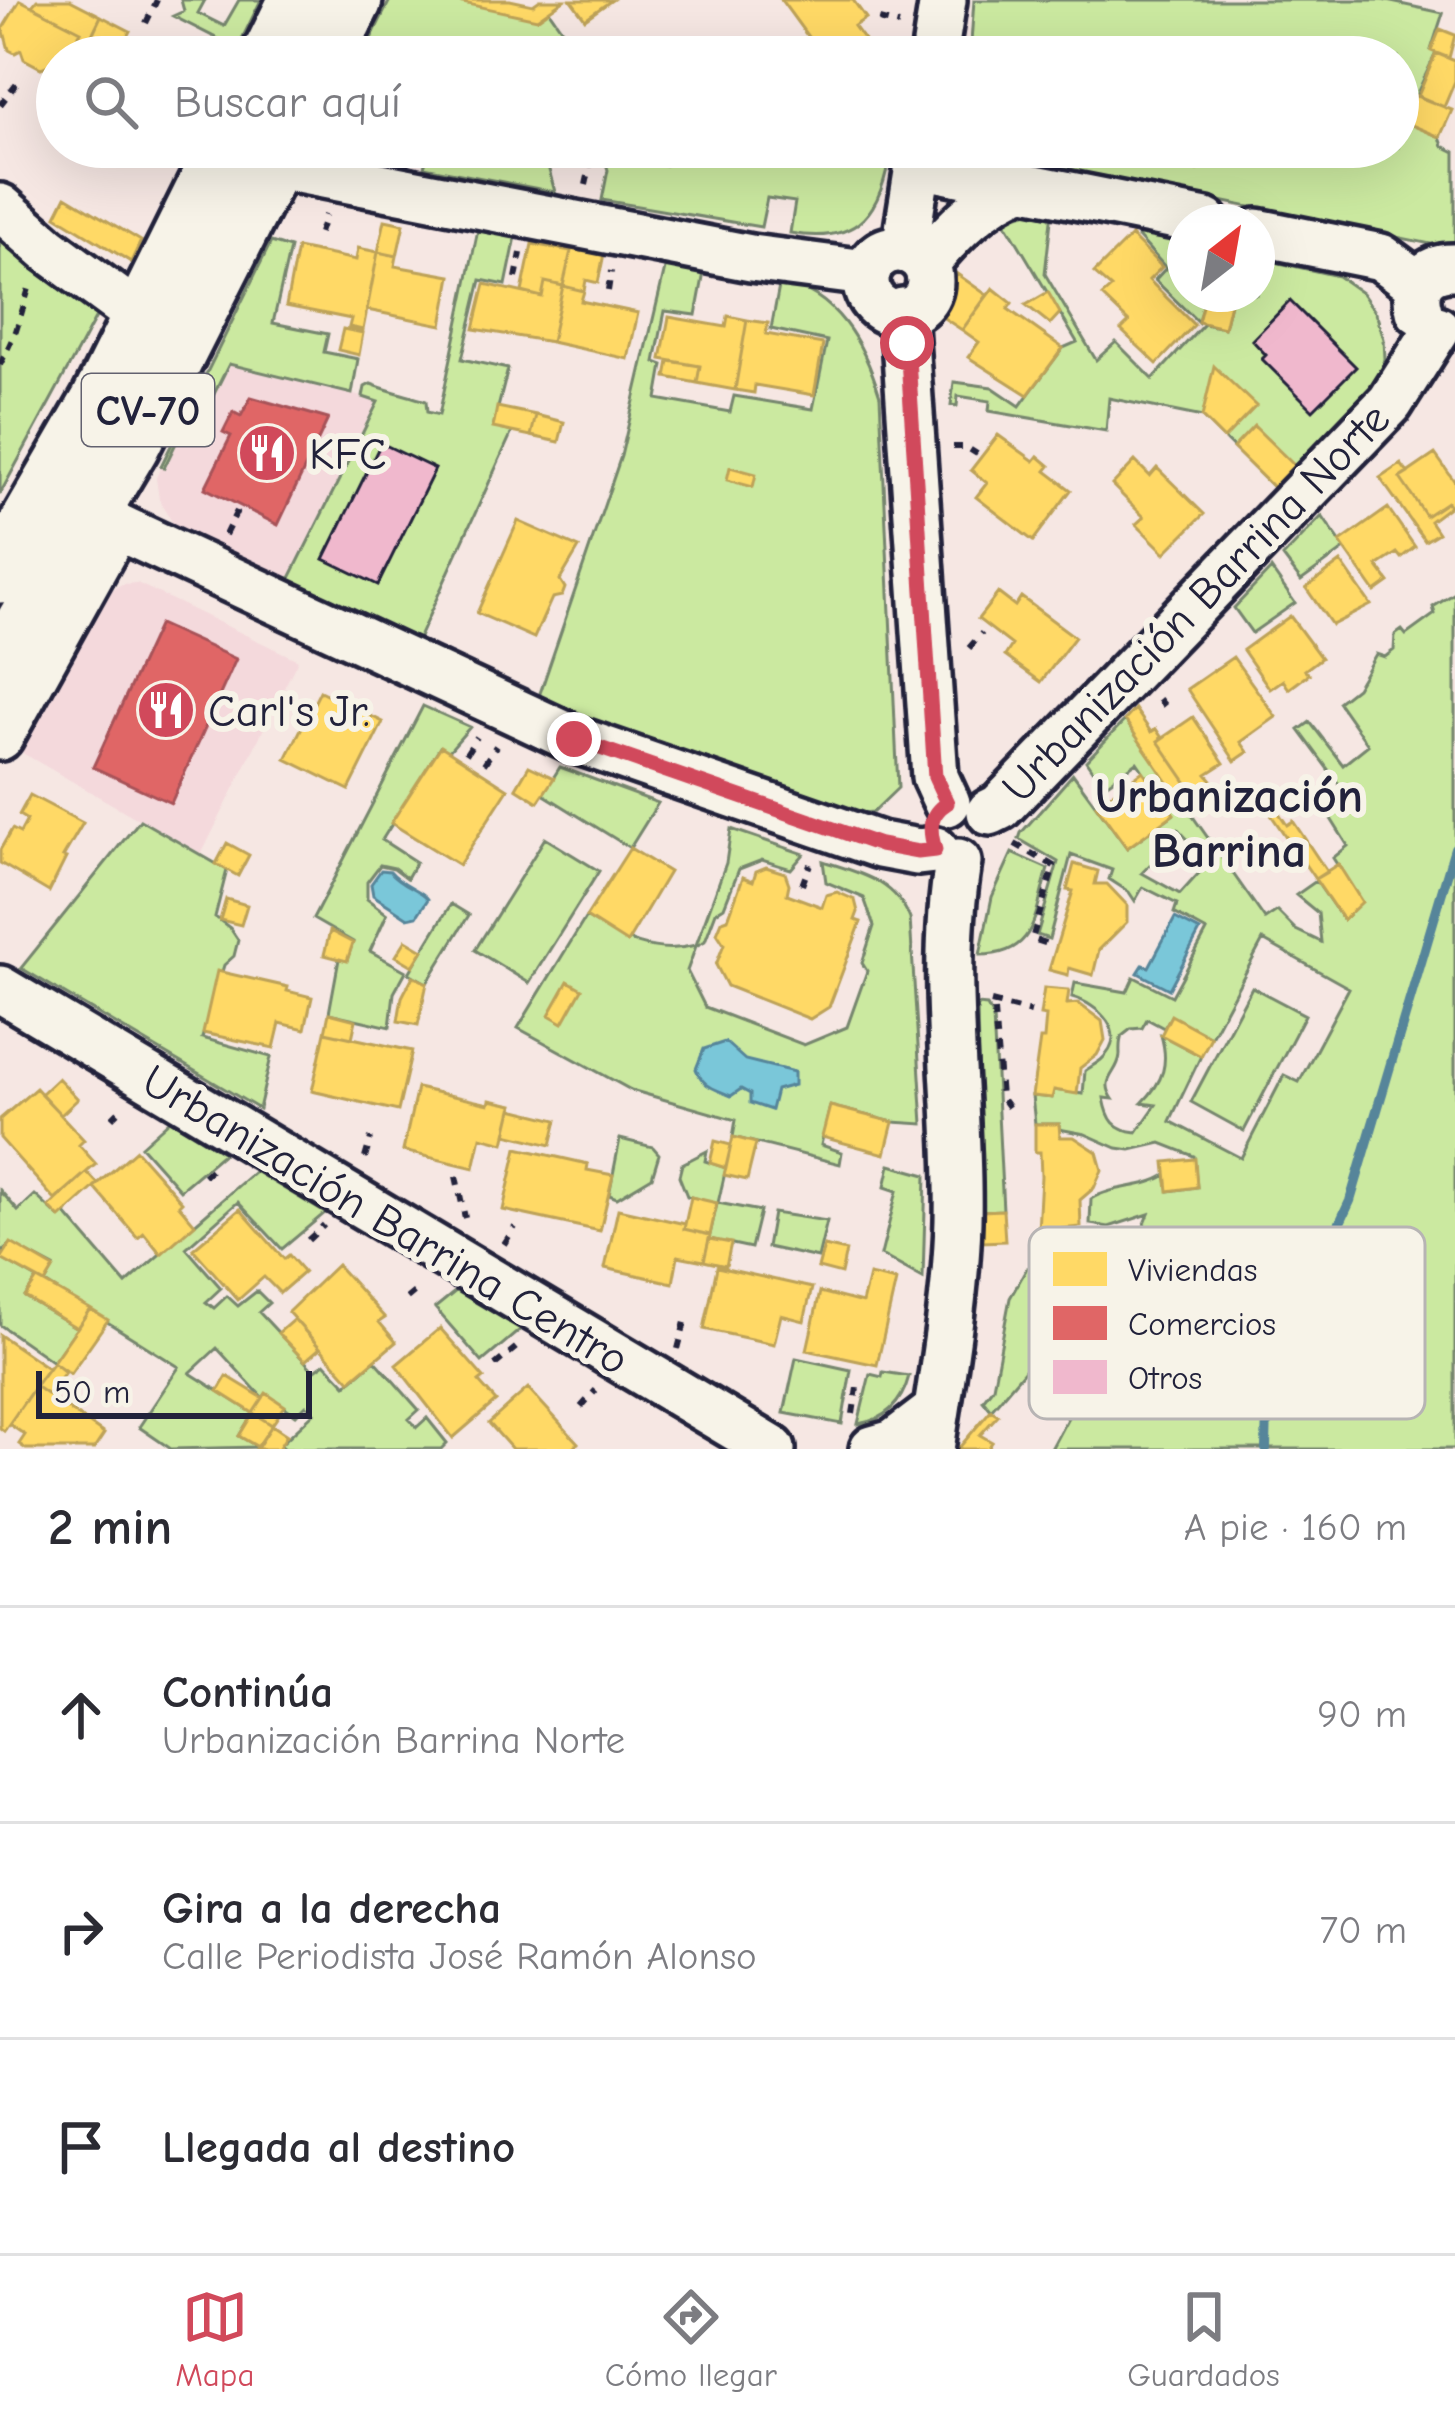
<!DOCTYPE html>
<html lang="es">
<head>
<meta charset="utf-8">
<style>
	:root { --surface:#fff; --page:#f2f2f3; --text:#2b2b33; --muted:#7c7c81; --line:#e1e1e2; --accent:#d1495b }
	body { margin:0; font-family:"Comic Neue",sans-serif; background:var(--page); color:var(--text) }
	.compass { position:absolute; left:1167px; top:204px; width:108px; height:108px; border-radius:50%; background:var(--surface); box-shadow:0 12px 48px #0002; rotate:31deg }
	.scale { position:absolute; left:36px; bottom:30px; width:276px; box-sizing:border-box; padding-left:12px; border:6px solid #22223b; border-top:0; font-size:33px; line-height:42px; white-space:nowrap; color:#22223b; -webkit-text-stroke:9px #f7f3e8; paint-order:stroke }
	.stop { position:absolute; width:36px; height:36px; margin:-27px; border:9px solid #d1495b; border-radius:50%; background:#fff }
	.stop.end { background:#d1495b; border-color:#fff; box-shadow:0 3px 12px #0008 }
	.list { margin:0; padding:0; list-style:none }
	h2 { display:flex; justify-content:space-between; align-items:center; height:156px; margin:0; padding:0 48px; font-size:51px }
	h2 small { font-size:39px; font-weight:400; color:var(--muted) }
	.list li { display:grid; grid-template-columns:78px 1fr auto; gap:36px; align-items:center; box-sizing:border-box; height:216px; padding:0 48px; border-top:3px solid var(--line) }
	.list b { display:block; font-size:45px; white-space:nowrap }
	.list p { margin:0; font-size:39px; white-space:nowrap; color:var(--muted) }
	.list em { font-size:39px; font-style:normal; color:var(--muted) }
	.icon { flex:none; width:66px; height:66px; fill:none; stroke:currentColor; stroke-width:2; stroke-linecap:round; stroke-linejoin:round }
	.map { position:relative; flex:none; width:1455px; height:1449px; overflow:hidden }
	.search { position:absolute; background:var(--surface); box-shadow:0 12px 48px #0002; left:36px; right:36px; top:36px; height:132px; display:flex; align-items:center; gap:30px; box-sizing:border-box; padding:0 42px; border-radius:66px; color:var(--muted); font-size:45px }
	.sheet { height:804px; background:var(--surface) }
	nav { display:flex; justify-content:space-around; align-items:center; box-sizing:border-box; height:168px; border-top:3px solid var(--line); background:var(--surface); font-size:33px; color:var(--muted) }
	nav a { display:grid; justify-items:center; gap:6px }
	nav .on { color:var(--accent) }
	.map>svg:first-child { display:block }
	.built { fill:#f4d9dc }
	.green { fill:#cbe9a0; stroke:#76866e; stroke-width:3; fill-rule:evenodd }
	.water { fill:#7ac7d9; stroke:#57859a; stroke-width:3 }
	.homes { fill:#ffd966; stroke:#bda259; stroke-width:3 }
	.shops { fill:#e06666; stroke:#a75259; stroke-width:3 }
	.lines { fill:none; stroke-linecap:round; stroke-linejoin:round }
	.stream { stroke:#57859a; stroke-width:10 }
	.building { fill:#f0b8cd; stroke:#22223b; stroke-width:3 }
	.minor-casing { stroke:#22223b; stroke-width:54 }
	.major-casing { stroke:#22223b; stroke-width:66 }
	.path { stroke:#22223b; stroke-width:6; stroke-dasharray:9 9; stroke-linecap:butt }
	.minor { stroke:#f7f3e8; stroke-width:45 }
	.major { stroke:#f7f3e8; stroke-width:57 }
	.route { stroke:#d1495b; stroke-width:15 }
	.labels { text-anchor:middle; stroke-width:12; stroke-linejoin:round; paint-order:stroke }
	.shield { fill:#f7f3e8; stroke:#62616f; stroke-width:3 }
	.shield-label { font-size:42px; font-weight:bold; fill:#22223b }
	.poi-label { font-size:45px; fill:#22223b; stroke:#f7f3e8; text-anchor:start }
	.street-label { font-size:45px; fill:#22223b; stroke:#f7f3e8 }
	.neighbourhood-label { font-size:48px; font-weight:bold; fill:#22223b; stroke:#f7f3e8 }
	.key { fill:#f7f3e8; stroke:#b7b4b4; stroke-width:3 }
	.key-label { font-size:33px; fill:#22223b }
</style>
</head>
<body>
<div class="map">
<svg width="1455" height="1449" viewBox="0 0 1455 1449">
	<rect width="100%" height="100%" fill="#f6e7e3"/>
	<filter id="ink" filterUnits="userSpaceOnUse"><feTurbulence type="fractalNoise" baseFrequency=".00833" numOctaves="2"/><feDisplacementMap in="SourceGraphic" scale="24" xChannelSelector="R" yChannelSelector="G"/><feConvolveMatrix kernelMatrix="1 2 1 2 8 2 1 2 1" color-interpolation-filters="sRGB"/></filter>
	<g filter="url(#ink)">
		<path class="built" d="M213,360L378,401L288,582L186,533L173,524L159,499L156,478L161,466Z
			M137,583L298,660L201,855L19,751L104,594L122,584Z"/>
		<path class="green" d="M181,0H205L198,13L224,26L239,0H261L241,41L232,46L173,16L184,11Z
			M390,0H450L549,11L565,34V57H488L484,38L396,57H362Z
			M974,0H1382L1443,13L1431,50L1436,53L1404,121L1440,137L1443,146L1455,152V249L1029,162L997,147H1398V57H970Z
			M437,147H548L546,159L555,192L424,167L429,149Z
			M669,147H891C882,211 860,246 790,233L795,202L767,198L761,227L602,200L608,170L603,153L665,165Z
			M1031,211H1052L1045,274L1096,360L1116,342L1153,379L1204,324L1224,328L1232,294H1257V258L1338,276L1362,293L1376,313L1384,339L1385,359L1375,390L1278,492L1202,417L1109,398L1106,431L989,411L990,401L958,396L957,406L951,405L954,382L992,387L1020,406L1063,348L1077,342L1004,220Z
			M479,225L517,232L506,285L481,280L462,359L508,369L493,427L512,432L416,644L288,582L378,402L363,397L365,387L371,384C389,391 407,395 426,401L427,412L439,415Z
			M0,228L95,305L96,317L0,494Z
			M1131,229L1185,241V294H1205L1198,322L1155,280L1166,268Z
			M271,242L290,248L273,323L328,334L324,352L358,359L352,394L229,364L213,396L201,391L164,468L161,466Z
			M667,260L705,267L696,315L665,311L655,362L663,365L657,399L730,412L734,396L813,409L827,341L771,329L780,281C837,293 864,344 880,396L898,788L873,812L851,814L537,702L621,456Z
			M1322,516L1345,549L1301,581L1283,557Z
			M1271,569L1295,603L1252,633L1234,608Z
			M1455,593V1449H1051L1108,1342L1070,1317L991,1410L983,1400L993,1387L1010,1298L1027,1268L1126,1241L1142,1231L1149,1214L1109,1227L1090,1224L1091,1199C1114,1185 1144,1189 1166,1175L1169,1191L1197,1187L1194,1156L1161,1143L1131,1150L1117,1148L1085,1134L1059,1129V1124H1035L1032,1096L1052,1098L1054,1090L1083,1094L1085,1071C1090,1067 1096,1064 1101,1060C1131,1034 1098,1004 1072,997L1075,983L1127,992L1134,977L1172,996L1207,931L1174,913L1177,904L1143,887L1135,901L1129,892L1109,879L1112,870L1071,855L1049,939L1037,935L1058,862L1019,839L1021,833L1073,774L1127,848L1173,815L1137,762L1103,786L1086,761L1125,720L1265,919L1277,911L1296,930L1321,942L1318,913L1296,895L1316,881L1343,920L1361,902L1333,858L1348,846L1328,814L1347,795L1299,730L1310,722L1343,765L1368,745L1338,702L1356,688L1376,654L1385,657L1394,650L1395,635L1402,630L1406,635L1435,614L1433,607ZM1178,829L1209,862L1180,894L1142,873L1170,844L1168,838ZM1263,940L1349,988L1299,1082L1284,1075L1241,1158L1170,1121L1201,1056L1161,1035C1169,1063 1164,1081 1142,1103L1156,1105L1137,1132C1114,1130 1108,1120 1104,1098L1113,1099C1099,1078 1118,1075 1120,1055C1120,1049 1119,1043 1122,1036L1131,1029L1142,1028L1147,1019L1164,1028L1171,1016L1211,1037ZM1121,1257L1160,1273L1155,1287L1131,1318L1096,1287ZM1166,1273L1209,1274L1206,1315L1171,1314Z
			M423,706L470,727L449,751L440,747L382,840L416,862L407,878L394,868L380,865L367,882V899L387,914L370,951L406,971L394,993L390,1027L329,1013L339,959L347,960L353,942L313,919Z
			M560,767L658,803L630,848L543,794Z
			M140,820L227,870L215,917L230,928L238,940L234,956L224,965L202,1038L271,1057L259,1109L21,968Z
			M731,829L804,854L791,869L762,860L739,869L724,907L716,912L705,941L696,946L687,971L705,1007L804,1045L847,1027L867,971L862,963L874,926L864,898L826,882L823,861C859,873 895,880 910,919L923,1124L893,1122L830,1106L821,1145L842,1152L840,1164L733,1137L736,1120L631,1090L518,1028L586,917C621,939 654,956 696,945L726,863Z
			M545,838L599,871L529,983L475,950Z
			M1012,853L1048,869C1034,915 1037,955 980,955L992,897Z
			M451,904L469,915L427,983L409,973Z
			M1252,987L1305,1015L1244,1131L1191,1102Z
			M977,1005L987,1006L993,1017L1003,1210L981,1211Z
			M170,1120L224,1153L180,1190L141,1146Z
			M620,1139L653,1147L659,1154L652,1177L617,1198L609,1195Z
			M707,1151L705,1161L726,1168L718,1203L760,1211L751,1248L709,1239L717,1204L687,1196L679,1176L682,1164Z
			M890,1165L926,1175L923,1278L881,1255L897,1191L885,1187Z
			M255,1171L325,1213L282,1249L238,1202L186,1248L221,1288L206,1302L214,1308L227,1296L238,1306L257,1291L269,1303L259,1312L314,1371L325,1363L346,1385L375,1360L419,1410L409,1419L417,1427L427,1418L447,1443L441,1449H285L280,1445L314,1413L306,1405L296,1415L266,1394L263,1398L217,1348L190,1373L253,1413L239,1436L258,1447L171,1449L139,1427L179,1367L45,1283L54,1267L11,1244L0,1254V1190L18,1211L35,1195L59,1217L65,1213L126,1284Z
			M773,1213L827,1221L818,1258L767,1247Z
			M0,1258L37,1279L25,1297L77,1328L53,1362L0,1325Z
			M457,1290L521,1329L482,1362L435,1308Z
			M796,1358L851,1370L842,1424L784,1413Z
			M883,1372L909,1376C902,1403 886,1420 858,1424L870,1374L882,1377Z"/>
		<path class="water" d="M381,870L390,871C402,886 421,889 428,899L417,916L408,918L373,895L371,884Z
			M1175,918L1200,931L1169,989L1138,973L1143,965L1149,967Z
			M725,1042L745,1060L794,1072V1085L776,1090L771,1110L750,1103V1094L741,1089L731,1096C714,1088 704,1088 696,1069L704,1049Z"/>
		<path class="homes" d="M20,0L81,31L74,43L85,50L81,57H57V72L49,65L41,68L24,59L21,50L15,53L9,50L3,28Z
			M37,0H70L101,16L85,50L74,43L81,31L32,6Z
			M449,0H510L533,5L540,0H564L537,19Z
			M571,0H612L585,19Z
			M781,0H853L866,18L854,26L871,49L860,57H832L825,47L819,52Z
			M101,16L130,31L118,54L123,57H81Z
			M1440,29L1455,35L1449,58L1431,51Z
			M1436,53L1455,61V81L1444,107L1418,96Z
			M1414,95L1452,110L1440,137L1404,122Z
			M1183,147H1204L1197,170L1177,164Z
			M66,196L141,241L131,262L56,216Z
			M385,220L404,224L397,256L378,252Z
			M1131,236L1162,267L1149,280L1194,325L1157,364L1121,330L1129,322L1102,296L1111,288L1094,273Z
			M573,242L605,249L598,283L586,280L584,291L563,286Z
			M532,244L571,251L563,286L545,282L542,297L522,292Z
			M297,248L356,260L358,248L378,252L363,330L349,327L351,319L286,306Z
			M378,252L397,256L395,266L451,276L442,325L367,310Z
			M957,274L987,295L962,330L939,315Z
			M545,282L563,286L551,342L474,329L485,284L542,297Z
			M563,286L584,291L581,301L638,313L628,359L551,342Z
			M993,288L1012,303L1008,309L1063,348L1028,395L968,357L979,342L962,330Z
			M1048,292L1060,313L1050,324L1026,305Z
			M1205,294H1232L1224,328L1198,322Z
			M728,316L747,320L735,390L697,383L700,366L661,359L669,317L726,327Z
			M747,320L768,323L766,334L823,344L814,395L755,385L754,393L735,390Z
			M343,329L363,333L359,355L338,350Z
			M669,361L700,366L697,383L666,377Z
			M1214,366L1256,406L1224,439L1202,417Z
			M497,407L536,415L531,436L493,428Z
			M536,415L564,422L559,442L531,436Z
			M1254,426L1299,470L1278,492L1233,448Z
			M998,435L1034,461L1038,456L1050,466L1046,471L1071,490L1033,541L976,497L987,483L971,470Z
			M1435,454L1455,482V503L1450,506L1447,502L1426,516L1400,478Z
			M1135,461L1150,476L1157,468L1204,514L1165,553L1136,524L1144,517L1112,485Z
			M1401,464L1408,473L1400,478L1426,516L1447,502L1450,506L1430,521L1438,533L1425,541L1380,478Z
			M730,467L756,474L753,487L727,480Z
			M1388,508L1415,547L1401,558L1397,553L1377,566L1389,582L1375,592L1340,542Z
			M518,521L579,548L560,580L565,588L562,596L552,598L534,638L477,613Z
			M1341,562L1371,605L1332,625L1306,588Z
			M998,593L1015,606L1021,597L1075,637L1041,682L1005,656L1012,645L978,619Z
			M1290,616L1321,658L1305,670L1309,674L1289,689L1283,680L1270,689L1243,650Z
			M1233,657L1276,717L1241,742L1248,752L1235,761L1187,689Z
			M320,691L383,722L349,790L286,759Z
			M1135,709L1151,732L1156,729L1162,738L1158,741L1189,786L1176,794L1125,720Z
			M1193,717L1224,763L1207,774L1212,780L1193,792L1158,741Z
			M441,746L508,789L459,865L391,823Z
			M529,766L554,778L538,802L516,788Z
			M1143,771L1174,814L1127,848L1096,805Z
			M30,795L83,823L63,857L66,858L49,892L0,863V850L12,829L20,833L27,820L19,815Z
			M1273,804L1287,825L1293,821L1327,872L1315,879L1267,809Z
			M227,843L249,855L238,876L216,864Z
			M630,848L669,872L627,943L586,917Z
			M1074,864L1098,871L1095,884H1107L1127,905V922L1099,950L1093,975L1069,968L1068,975L1049,970L1073,891L1067,890Z
			M1338,864L1362,902L1343,920L1315,879Z
			M766,867L785,873L789,884L787,894L822,907L826,895L837,892L855,900L858,912L855,920L861,922L837,986L829,1007L810,1019L727,986L716,965L724,944L717,933L722,921L728,919L743,877L753,881L756,871Z
			M226,899L247,905L241,925L220,920Z
			M330,931L353,943L347,961L324,955Z
			M406,940L423,950L413,966L396,956Z
			M217,971L288,987L287,991L312,997L305,1029L280,1023L274,1048L203,1033Z
			M413,976L427,983L418,1025L398,1021L402,997Z
			M568,981L582,989L563,1023L549,1015Z
			M1044,988L1069,990L1067,1004L1078,1003L1102,1021L1105,1040L1097,1055L1080,1068L1077,1094L1054,1090L1052,1098L1032,1096L1040,1039H1044L1046,1016L1040,1015Z
			M329,1013L356,1020L352,1038L325,1032Z
			M1171,1015L1211,1037L1201,1056L1161,1035Z
			M325,1032L412,1051L398,1111L312,1091Z
			M58,1078L78,1099L61,1115L41,1094Z
			M36,1088L84,1140L79,1145L96,1164L55,1200L0,1138V1119Z
			M417,1088L489,1104L490,1100L513,1105L504,1143L481,1137L474,1168L403,1151Z
			M830,1106L893,1122L885,1154L822,1137Z
			M512,1109L557,1120L551,1145L506,1134Z
			M1035,1124H1059L1060,1137H1074L1097,1152L1102,1170L1094,1188L1080,1200L1081,1227L1038,1231L1041,1176L1040,1152H1035Z
			M733,1137L756,1143L747,1180L724,1175Z
			M715,1141L731,1145L726,1168L710,1163Z
			M517,1148L588,1164L587,1170L613,1175L600,1231L503,1210Z
			M136,1150L182,1202L179,1205L195,1224L161,1254L144,1233L138,1238L94,1187Z
			M1195,1159L1197,1187L1168,1191L1165,1162Z
			M87,1172L98,1184L60,1218L49,1207Z
			M691,1197L717,1203L710,1235L684,1229Z
			M240,1209L284,1259L289,1255L304,1272L280,1293L264,1277L238,1300L193,1249Z
			M618,1209L685,1224L684,1229L710,1235L704,1261L678,1256L673,1283L605,1268Z
			M1003,1210L1005,1241L981,1242V1211Z
			M709,1239L731,1243L726,1266L704,1261Z
			M11,1243L54,1268L45,1283L1,1259Z
			M824,1246L846,1251L841,1274L818,1268Z
			M337,1265L385,1318L379,1322L396,1342L350,1381L288,1312Z
			M717,1267L812,1288L804,1321L781,1315L774,1344L704,1329Z
			M869,1275L896,1281L877,1365L807,1350L820,1292L862,1303Z
			M37,1279L90,1309L77,1328L25,1297Z
			M90,1309L108,1320L70,1374L53,1362Z
			M294,1319L320,1348L305,1361L278,1333Z
			M440,1328L484,1378L479,1382L496,1401L453,1438L396,1365Z
			M0,1335L48,1368L4,1431L0,1428Z
			M53,1362L65,1372L48,1395L35,1386Z
			M227,1376L263,1398L253,1413L218,1391Z
			M35,1386L104,1434L94,1449H26L19,1444L25,1435L9,1424Z
			M528,1388L578,1443L572,1449H512L489,1423Z
			M266,1393L285,1406L272,1425L253,1413Z
			M991,1410L998,1415L980,1435L992,1442L988,1449H958Z
			M253,1413L272,1425L258,1447L239,1436Z
			M272,1425L287,1435L278,1449H256Z"/>
		<path class="shops" d="M251,397L328,419L278,525L205,488L231,436L223,432L233,412L241,416Z
			M159,624L236,659L171,803L93,767Z"/>
		<g class="lines">
			<path class="stream" d="M1266,1449L1267,1408L1304,1300L1350,1201L1455,848"/>
		</g>
		<path class="building" d="M1290,301L1356,367L1313,410L1262,359L1266,355L1252,340Z
			M381,443L435,469L378,585L324,559Z"/>
		<g class="lines">
			<g class="minor-casing">
				<path id="minor" d="M934,57L943,0
					M272,165L751,258L866,273
					M919,165L1206,222
					M0,207L48,249L142,318
					M1257,232L1381,257L1419,285
					M905,248L921,147
					M866 281a32 32 0 1 1 64 0a32 32 0 1 1-64 0Z
					M926,263C953,231 982,200 1023,185
					M903,311L935,777L947,803
					M1419,311C1411,284 1427,266 1455,267
					M90,514L574,739L880,845L918,852L935,850
					M0,737L116,528
					M990,812L1000,807L1390,403L1437,329
					M0,989L772,1449
					M873,1449L894,1443L936,1411
					M931,1449C942,1374 956,1297 958,1221C961,1102 938,981 958,862"/>
			</g>
			<g class="major-casing">
				<path id="major" d="M270,57L298,0
					M325,57L353,0
					M0,574L100,401L226,147
					M0,665L130,446L281,147"/>
			</g>
			<path class="path" d="M879,20L899,25
				M146,23L157,0
				M0,105L19,80
				M586,185L590,167
				M319,233L325,215
				M516,278L521,253
				M608,291L611,271
				M0,365L16,331L30,285
				M953,447H966L977,454
				M225,535L237,511
				M969,648L982,633
				M1159,699L1169,711
				M466,754L477,737
				M484,764L496,746
				M1015,844L1054,866L1032,939L1048,944
				M802,885L810,864
				M991,1002L1031,1012
				M994,1011L1001,1097L1011,1111
				M112,1118L124,1106
				M365,1158L371,1138
				M204,1176L215,1166
				M456,1176L465,1218
				M308,1240L324,1225
				M504,1244L515,1227
				M407,1298L419,1288
				M678,1349L686,1318
				M495,1365L518,1346
				M581,1407L596,1390
				M853,1414L857,1388"/>
			<use href="#minor" class="minor"/>
			<use href="#major" class="major"/>
		</g>
	</g>
	<g class="lines" filter="url(#ink)">
		<path class="route" d="M574,739L880,845L918,852L935,850C929,830 928,815 947,803L935,777L907,343"/>
	</g>
	<defs>
		<g id="restaurant-disc" transform="scale(3)"><circle r="9.5" fill="#d1495b" stroke="#f7f3e8"/><path d="M-5-6h1v4h1v-4h1v4h1v-4h1v5L-1.5 .5V6h-2V.5L-5-1ZM5-6V6H3V1.5H1.5Q1.5-4 5-6Z" fill="#fff"/></g>
	</defs>
	<g fill-rule="evenodd">
		<use href="#restaurant-disc" x="267" y="453"/>
		<use href="#restaurant-disc" x="166" y="710"/>
	</g>
	<g class="labels">
		<rect class="shield" x="82" y="374" width="132" height="72" rx="9"/>
		<g class="shield-label">
			<text x="148" y="425">CV-70</text>
		</g>
		<g class="poi-label">
			<text x="309" y="469">KFC</text>
			<text x="208" y="726">Carl's Jr.</text>
		</g>
		<g class="street-label">
			<text transform="translate(1195 602) rotate(-46)" y="16">Urbanización Barrina Norte</text>
			<text transform="translate(386 1219) rotate(31)" y="16">Urbanización Barrina Centro</text>
		</g>
		<g class="neighbourhood-label">
			<text x="1229" y="812">Urbanización<tspan x="1229" dy="55">Barrina</tspan></text>
		</g>
	</g>
	<rect x="1029" y="1227" width="396" height="192" rx="18" class="key"/>
	<rect x="1053" y="1252" width="54" height="34" fill="#ffd966"/>
	<rect x="1053" y="1306" width="54" height="34" fill="#e06666"/>
	<rect x="1053" y="1360" width="54" height="34" fill="#f0b8cd"/>
	<g class="key-label">
		<text x="1128" y="1281">Viviendas</text>
		<text x="1128" y="1335">Comercios</text>
		<text x="1128" y="1389">Otros</text>
	</g>
</svg>
<svg class="compass" viewBox="-18 -18 36 36"><path d="M0-13l5 13h-10z" fill="#e53935"/><path d="M0 13l5-13h-10z" fill="#7c7c81"/></svg>
<div class="scale">50 m</div>
<div class="stop" style="left:907px;top:343px"></div>
<div class="stop end" style="left:574px;top:739px"></div>
<div class="search"><svg class="icon" aria-label="search" viewBox="0 0 24 24"><circle cx="10" cy="10" r="6"/><path d="M15 15l6 6"/></svg>Buscar aquí</div>
</div>
<section class="sheet">
<h2>2 min<small>A pie · 160 m</small></h2>
<ul class="list">
<li><svg class="icon" aria-label="ahead" viewBox="0 0 24 24"><path d="M12 20V5M6 11l6-6 6 6"/></svg><div><b>Continúa</b><p>Urbanización Barrina Norte</p></div><em>90 m</em></li>
<li><svg class="icon" aria-label="right" viewBox="0 0 24 24"><path d="M7 20v-9h11M14 6l5 5-5 5"/></svg><div><b>Gira a la derecha</b><p>Calle Periodista José Ramón Alonso</p></div><em>70 m</em></li>
<li><svg class="icon" aria-label="arrive" viewBox="0 0 24 24"><path d="M6 21V4h12l-3 4 3 4H6"/></svg><div><b>Llegada al destino</b></div></li>
</ul>
</section>
<nav>
<a class="on"><svg class="icon" aria-label="map" viewBox="0 0 24 24"><path d="M3 6l6-2 6 2 6-2v14l-6 2-6-2-6 2zM9 4v14M15 6v14"/></svg>Mapa</a>
<a><svg class="icon" aria-label="directions" viewBox="0 0 24 24"><path d="M12 3l9 9-9 9-9-9zM9 14v-3h6M13 9l2 2-2 2"/></svg>Cómo llegar</a>
<a><svg class="icon" aria-label="saved" viewBox="0 0 24 24"><path d="M7 4h10v16l-5-4-5 4z"/></svg>Guardados</a>
</nav>
</body>
</html>
